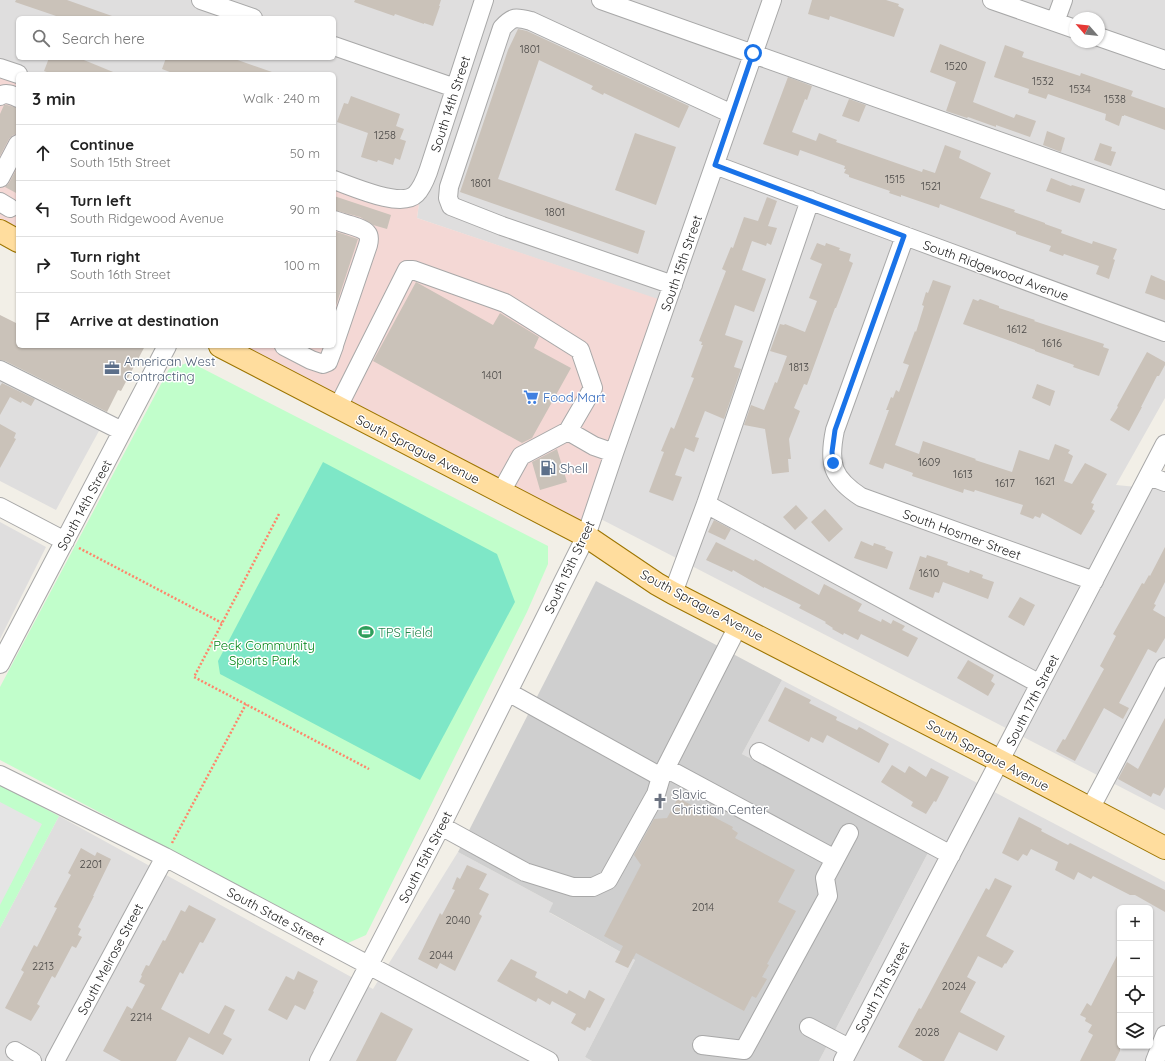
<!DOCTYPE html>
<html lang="en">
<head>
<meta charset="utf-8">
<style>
	:root { --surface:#fff; --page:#f2f2f2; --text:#222; --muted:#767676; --line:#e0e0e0 }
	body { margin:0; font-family:Quicksand,sans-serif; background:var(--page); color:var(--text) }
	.controls { position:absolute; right:12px; bottom:12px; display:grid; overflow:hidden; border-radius:6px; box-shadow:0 1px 3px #0004 }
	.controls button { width:36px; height:36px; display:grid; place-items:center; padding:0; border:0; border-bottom:1px solid var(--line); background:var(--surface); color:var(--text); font:20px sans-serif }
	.compass { position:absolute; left:1069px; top:12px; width:36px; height:36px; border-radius:50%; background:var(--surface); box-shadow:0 1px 3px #0004; rotate:298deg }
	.stop { position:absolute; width:12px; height:12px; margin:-9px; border:3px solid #1a73e8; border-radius:50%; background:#fff }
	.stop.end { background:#1a73e8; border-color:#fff; box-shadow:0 1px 4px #0008 }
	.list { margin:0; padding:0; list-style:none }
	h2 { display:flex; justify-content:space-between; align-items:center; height:52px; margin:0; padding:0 16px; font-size:17px }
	h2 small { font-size:13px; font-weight:400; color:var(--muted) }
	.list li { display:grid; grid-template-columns:26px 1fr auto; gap:12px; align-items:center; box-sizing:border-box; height:56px; padding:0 16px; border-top:1px solid var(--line) }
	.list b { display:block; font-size:15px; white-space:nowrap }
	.list p { margin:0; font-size:13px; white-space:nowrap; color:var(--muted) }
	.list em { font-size:13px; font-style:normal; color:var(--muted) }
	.icon { flex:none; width:22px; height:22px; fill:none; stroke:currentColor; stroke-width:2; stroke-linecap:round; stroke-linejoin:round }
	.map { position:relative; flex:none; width:1165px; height:1061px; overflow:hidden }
	.search { position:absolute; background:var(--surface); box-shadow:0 1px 3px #0004; left:16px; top:16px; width:320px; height:44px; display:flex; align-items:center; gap:10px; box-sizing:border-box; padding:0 14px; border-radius:6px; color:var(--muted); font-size:15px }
	.panel { position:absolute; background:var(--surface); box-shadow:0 1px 3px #0004; left:16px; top:72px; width:320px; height:276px; border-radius:6px }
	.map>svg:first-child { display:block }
	.residential { fill:#dfdede; fill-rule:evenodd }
	.commercial { fill:#f4d8d5 }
	.religious { fill:#cfcfcf }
	.park { fill:#c1fecb }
	.pitch { fill:#7ee7c7 }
	.parking { fill:#e5e5e5 }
	.building { fill:#cac2b9 }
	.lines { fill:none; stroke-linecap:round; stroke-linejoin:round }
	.minor-casing { stroke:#a8a8a8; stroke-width:20 }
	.major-casing { stroke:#9d7500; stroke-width:24 }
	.path { stroke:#ff856a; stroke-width:2.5; stroke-dasharray:2 2; stroke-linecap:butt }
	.minor { stroke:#fff; stroke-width:18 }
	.major { stroke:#ffdd9e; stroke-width:22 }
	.route { stroke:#1a73e8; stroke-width:5 }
	.labels { text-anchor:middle; stroke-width:3; stroke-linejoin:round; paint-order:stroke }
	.number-label { font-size:11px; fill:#4b4947 }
	.street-label { font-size:13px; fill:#212121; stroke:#fff }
	.service-label { font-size:13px; fill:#4e5e75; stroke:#fff; text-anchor:start }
	.shop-label { font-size:13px; fill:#366cbe; stroke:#fff; text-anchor:start }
	.leisure-label { font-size:13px; fill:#27864d; stroke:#fff; text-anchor:start }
	.park-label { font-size:13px; fill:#038618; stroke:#fff }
	.worship-label { font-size:13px; fill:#5b616d; stroke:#fff; text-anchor:start }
</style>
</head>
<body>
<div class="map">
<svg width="1165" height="1061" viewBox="0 0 1165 1061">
	<rect width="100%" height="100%" fill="#f2efe7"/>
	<path class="residential" d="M0,0H1165V398L1116,485L1158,489L1165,492V810L593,515L641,294L417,218L421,189L416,194L334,180V74H19L0,68ZM18,18H334V58H18ZM1075,18H1099V42H1075Z
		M0,377L100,429L56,510L0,481Z
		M0,522L46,547L0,639Z
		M782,680L1165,882V1061H819L930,849L742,754ZM1120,908H1150V1046H1120Z
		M59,816L373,989L458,852L553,903L550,913L635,960L585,1057L592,1061H0V928Z"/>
	<path class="commercial" d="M0,68L18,74V241L0,231Z
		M334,180L374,194L421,188L417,218L667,302L586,536L220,346H334Z"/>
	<path class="religious" d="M596,581L782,680L742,754L930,849L819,1061H592L585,1057L635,960L549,912L553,903L458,852Z"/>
	<path class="park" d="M190,362L548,546V564L527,612L366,935L348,943L0,760V687L169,369Z
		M0,785L59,816L0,928Z"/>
	<path class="pitch" d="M323,462L497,554L515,602L420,780L220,674L218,661Z"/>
	<path class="parking" d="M0,802L42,824L0,905Z"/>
	<path class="building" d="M16,0H67L112,16V18H62L15,2Z
		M355,0H441L439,6H440L433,26L424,23V24L395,14L394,16L354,2Z
		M812,0H886L899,4L898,6L904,9L894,37L830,16L829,20L808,14Z
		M518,29L527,31L689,106L679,128L604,93L603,95L591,89L593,86L539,60L498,179L645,231L638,254L460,192L508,50Z
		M940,44L986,62L973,102L1014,118L1016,114L1036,121L1030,137L996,125V127L968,117L967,118L946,111L956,82L930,72Z
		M1005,45L1024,52L1022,57L1080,76L1081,73L1133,91L1131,96L1165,108V130L1124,115V116H1122L1119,126L1105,120L1106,114L1048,94L1046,99L1028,93L1029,89L994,77Z
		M49,58H79L118,74H52L44,71Z
		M166,58H232L272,72L271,74H175L162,69Z
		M788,77L812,86L807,100L805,99L792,132L816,141L819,133L837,140L836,142L922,172L923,169L935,173L945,145L961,151L959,158L991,173L980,198L1015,210L1014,212L1045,223V224L1062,230L1061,233L1092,244L1093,241L1117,249L1113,259L1115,260L1109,279L1096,274L1099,266L1064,254L1063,256L1049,251L1051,246L1016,234V232L940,204L939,208L904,196L901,195V197L889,193L890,191L849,177V175L844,173L846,169H844L845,166L800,150L798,156L763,144Z
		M351,96L400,114L396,126L404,129L400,139L406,141L400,160L395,158L393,165L378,160L377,162L361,157L368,133L337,122L344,103L348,104Z
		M849,99L866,105L859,122L842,116Z
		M4,105H7L18,108V134L13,135L9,139L0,156V114Z
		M1047,131L1065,138L1061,152L1043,145Z
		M635,133L676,147L656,205L615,190Z
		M1100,143L1112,147L1111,151L1116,152L1111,166L1094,160Z
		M18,166V194L5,187L9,183Z
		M1051,178L1071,186L1072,185L1085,189L1080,203L1046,191Z
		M334,196L391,215L387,229L373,225L360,217L334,210Z
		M767,197L777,201L768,226L777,228L771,245L767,243L766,246L752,241L742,270L766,279L754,312L735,305L725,335L743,341L734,367L741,369L724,419L705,411L695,437L699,438L694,452L685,448L675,475L682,477L673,501L649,492L664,452L661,451L671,427L674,429L694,378L691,377L703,345H701L702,342L699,341L726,271L722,269L731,247L733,248L744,217L758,221Z
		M334,231L358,239L334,312Z
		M817,243L825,246L826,243L840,248L839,250L851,254L849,261L853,263L836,308H835L807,385L804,384L794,408L800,411L789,439L791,459H788L789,472L772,474L765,429L744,425L751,405L764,410L775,382L777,383L787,356L770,351L780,324L784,325L785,324L805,332L817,301L809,298L822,264L810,259Z
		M1151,275L1165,281V300L1145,293Z
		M933,280L951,286L895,445L919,454L923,441L976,459L975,460L1012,472L1019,450L1049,460L1055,444L1070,450L1068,453L1073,456L1064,481L1072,484L1085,463L1107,474L1091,503L1094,504L1092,509L1095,511L1081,535L1042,513L1040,518L1035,516L1033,519L1020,514L1023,505L975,490L974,492L964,489L963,493L912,476L913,473L885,463L883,469L869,464L889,410H886L891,397L893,398L896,390L899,392L909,365L903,363L915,331L916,332L924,306L922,305L926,292L928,293Z
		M416,282L493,325L500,313L539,337L534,348L571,368L532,438L522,443L373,361Z
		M973,299L978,301L980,299L999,306V308L1035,320L1034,321L1104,344L1103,347L1109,349L1099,376L1073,367L1074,365L1035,351V350L963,324Z
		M0,315L18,324V346H145L121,391L118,390L107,412L5,361L0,360Z
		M1147,352L1165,362V365L1159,376H1157L1141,407H1142L1129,431L1110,420L1118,407L1117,406Z
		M2,383L35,399L31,406L22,401L21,403L10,397L0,415V386Z
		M1037,384L1055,391L1050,406L1032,398Z
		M0,424L16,433L14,438L16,439L0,468Z
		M557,449L567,482L540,490L532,462Z
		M796,505L808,518L795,530L783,517Z
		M825,509L843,529L829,542L811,522Z
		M714,520L731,529L725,540L708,532Z
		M861,541L873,546L874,543L886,547L885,549L893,552L887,569L854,558Z
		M716,542L754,561L755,559L819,595L824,584L862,604L858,611L881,622L882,619L891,624L893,620L905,626L902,630L918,638L908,657L861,634L858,640L844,633L843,635L832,629L833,628L825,623L826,622L799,608L801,605L764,587V588L733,570L732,572L706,560Z
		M1165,547V582L1154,604L1156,605L1153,610L1165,617V638L1156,653L1148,649L1119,703L1129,708L1123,719L1104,708L1075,761L1056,751L1063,739L1065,740L1104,669L1100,666L1116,636L1113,634L1142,583L1144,584L1149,575L1150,576Z
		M927,555L948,562L947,565L969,573L970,570L983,575L982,578L994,582L988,599L943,582L939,593L935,592L933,598L909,589L920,556L926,558Z
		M1020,597L1035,605L1024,626L1008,617Z
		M968,660L994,675L991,681L995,684L988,696L957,678Z
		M785,687L811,700L809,703L837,717L836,720L857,730L859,727L889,744L879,763L827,735L823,743L811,737L809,742L768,721Z
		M1165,718V787L1160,796L1153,793L1151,797L1118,779L1127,762L1138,769Z
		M892,765L905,773L909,766L926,777L931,768L949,777L936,802L934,801L926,814L911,806L913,802L881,782Z
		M678,798L733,827L732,829L738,833L735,838L795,870L778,902L796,911L767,964L769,965L762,977L767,979L756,998L752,996L744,1011L636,953L628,968L615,962L623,946L604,936L641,865L634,855L654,819L667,818Z
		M1019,817L1042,829L1041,831L1068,845L1070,843L1165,890V912L1135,895H1130L1093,876L1091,879L1078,872L1074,880L1055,870L1058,862L1031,849L1027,856L1023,854L1018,861L1002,853Z
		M81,848L95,856L97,852L111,859L93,896H94L78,927L81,929L78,935L82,937L76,948L72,946L55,978L52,976L37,1004L40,1006L31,1021L5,1008L24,972L21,970L34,945L37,947L57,908L54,907L71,875L68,873Z
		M467,865L487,874L479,889L489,894L479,914L482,916L455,971L440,963L437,969L418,959L440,913L442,915L455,890L452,889L457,877L460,879Z
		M995,878L1012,886L986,936L1014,951L1006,964L1005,963L1002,968L978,956L967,977L976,982L960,1012L1005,1036L997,1051L959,1032L944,1061H923L898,1047L919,1008L921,1009L986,888L989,890Z
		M189,905L216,919L203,943L200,942L183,974L180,972L161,1009L209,1034L225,1005L235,1010L223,1034L232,1039L223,1055L189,1037L176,1061H121L103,1051L127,1006L132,1009L145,985L139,982L142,976L141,975L146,965L149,966L163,940L165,941L181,910L185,912Z
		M1120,950V1051L1115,1061H1080L1093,1035L1088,1032L1092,1025L1085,1021L1086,1018L1080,1015L1087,1003L1091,1006Z
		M511,959L537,972L535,977L567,994L569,990L585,999L589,990L605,999L590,1028L587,1027L585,1031L571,1023L576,1014L552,1001L550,1005L538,998L536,1002L497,981Z
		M298,971L318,981L313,991L314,992L305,1010L295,1005L287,1020L268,1010L286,976L294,980Z
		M381,1012L413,1029L396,1061H356Z"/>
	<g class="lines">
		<g class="minor-casing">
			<path id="minor" d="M201,0L253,18
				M601,0L1165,200
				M992,0L1075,29
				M1055,22L1063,0
				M1099,37L1165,60
				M334,46L455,88
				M0,68L18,74
				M0,96C6,92 12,95 18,98
				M715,165L905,236L1165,332
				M0,178L18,144
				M334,180C352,186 401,209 416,194C422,188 425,180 428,172L484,0
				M0,202L10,208
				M334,220C342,223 362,227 367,233C370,236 369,241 368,245L334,345
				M905,236L835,430C828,464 832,478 861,497L1094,581
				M673,285L502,226L451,206L448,198L449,187L502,28C513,16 516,17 531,21L732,114
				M284,346L311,360L323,364L328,362L334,346
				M0,370L122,431
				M338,407L407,270H413L505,303L580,350L593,388L568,431L521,456L501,492
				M568,431L594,446L614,453
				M1149,476L1165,482
				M706,504L1040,684
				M0,507L65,541
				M673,593L706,504L810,200
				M0,664L167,346
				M508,692L661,777
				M759,752L951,855
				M666,768L835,859
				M0,775L165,857L549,1061
				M1090,809L1165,667
				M441,826L525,872L573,887H593L608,880L656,794L661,777L738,626
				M809,1027L849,1048
				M702,1045L744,1050L828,896L825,878L849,833
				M15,1051L32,1061
				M55,1061L165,857
				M319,1061L441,826L586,536L614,453L772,0
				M843,1061L1165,444
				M1155,1061L1165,1035"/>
		</g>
		<g class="major-casing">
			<path id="major" d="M0,231L18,241
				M220,346L586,536L657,584L673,593L1000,761L1165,848"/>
		</g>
		<path class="path" d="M279,514L194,677L369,769
			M79,548L222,623
			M172,843L246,704"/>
		<use href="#minor" class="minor"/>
		<use href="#major" class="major"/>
	</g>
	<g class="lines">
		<path class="route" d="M753,53L715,165L904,236L835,430L832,452L833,463"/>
	</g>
	<defs>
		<g id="office-bare" transform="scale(1.2)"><path d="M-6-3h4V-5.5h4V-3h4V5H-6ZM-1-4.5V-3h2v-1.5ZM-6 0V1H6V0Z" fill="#5c6f8a" stroke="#fff" stroke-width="2.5" paint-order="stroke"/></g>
		<g id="supermarket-bare" transform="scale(1.2)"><path d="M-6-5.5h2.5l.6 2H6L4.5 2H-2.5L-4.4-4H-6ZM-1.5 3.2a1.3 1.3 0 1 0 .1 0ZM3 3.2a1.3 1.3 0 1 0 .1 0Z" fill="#3f7fe0" stroke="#fff" stroke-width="2.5" paint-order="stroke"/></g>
		<g id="fuel-bare" transform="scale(1.2)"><path d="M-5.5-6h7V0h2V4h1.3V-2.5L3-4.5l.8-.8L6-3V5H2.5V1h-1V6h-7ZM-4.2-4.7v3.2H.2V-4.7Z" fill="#5c6f8a" stroke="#fff" stroke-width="2.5" paint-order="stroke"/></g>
		<g id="stadium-bare" transform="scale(1.2)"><path d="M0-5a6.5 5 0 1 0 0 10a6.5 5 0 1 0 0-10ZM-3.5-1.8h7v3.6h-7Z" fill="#2e9e5b" stroke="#fff" stroke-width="2.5" paint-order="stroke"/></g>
		<g id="church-bare" transform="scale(1.2)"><path d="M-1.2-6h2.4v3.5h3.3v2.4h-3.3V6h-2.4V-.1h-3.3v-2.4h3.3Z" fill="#6b7280" stroke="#fff" stroke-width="2.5" paint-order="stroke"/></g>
	</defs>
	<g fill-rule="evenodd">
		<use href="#office-bare" x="112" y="368"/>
		<use href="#supermarket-bare" x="531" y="397"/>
		<use href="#fuel-bare" x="548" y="468"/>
		<use href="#stadium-bare" x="366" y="632"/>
		<use href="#church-bare" x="660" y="801"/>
	</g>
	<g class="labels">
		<g class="number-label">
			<text x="530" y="53">1801</text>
			<text x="956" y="70">1520</text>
			<text x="1043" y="85">1532</text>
			<text x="1080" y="93">1534</text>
			<text x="1115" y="103">1538</text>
			<text x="385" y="139">1258</text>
			<text x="895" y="183">1515</text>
			<text x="481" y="187">1801</text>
			<text x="931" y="190">1521</text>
			<text x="555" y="216">1801</text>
			<text x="1017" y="333">1612</text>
			<text x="1052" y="347">1616</text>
			<text x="799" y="371">1813</text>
			<text x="492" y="379">1401</text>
			<text x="929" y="466">1609</text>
			<text x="963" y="478">1613</text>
			<text x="1045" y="485">1621</text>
			<text x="1005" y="487">1617</text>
			<text x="929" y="577">1610</text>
			<text x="91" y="868">2201</text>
			<text x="703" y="911">2014</text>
			<text x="458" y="924">2040</text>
			<text x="441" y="959">2044</text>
			<text x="43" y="970">2213</text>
			<text x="954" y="990">2024</text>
			<text x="141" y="1021">2214</text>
			<text x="927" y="1036">2028</text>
		</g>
		<g class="street-label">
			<text transform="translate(450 104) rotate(-72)" y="5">South 14th Street</text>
			<text transform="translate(681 263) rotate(-71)" y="5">South 15th Street</text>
			<text transform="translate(996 270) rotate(20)" y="5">South Ridgewood Avenue</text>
			<text transform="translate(418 449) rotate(27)" y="5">South Sprague Avenue</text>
			<text transform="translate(84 505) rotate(-62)" y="5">South 14th Street</text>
			<text transform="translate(962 534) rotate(20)" y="5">South Hosmer Street</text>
			<text transform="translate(569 567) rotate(-65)" y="5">South 15th Street</text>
			<text transform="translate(702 605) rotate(28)" y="5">South Sprague Avenue</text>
			<text transform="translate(1032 700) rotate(-63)" y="5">South 17th Street</text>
			<text transform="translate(988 755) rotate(28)" y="5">South Sprague Avenue</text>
			<text transform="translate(425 857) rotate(-63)" y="5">South 15th Street</text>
			<text transform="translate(276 916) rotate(28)" y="5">South State Street</text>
			<text transform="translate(110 959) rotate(-62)" y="5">South Melrose Street</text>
			<text transform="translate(882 987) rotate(-62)" y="5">South 17th Street</text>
		</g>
		<g class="service-label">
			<text x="124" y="366">American West<tspan x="124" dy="15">Contracting</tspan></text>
			<text x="560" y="473">Shell</text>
		</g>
		<g class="shop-label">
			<text x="543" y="402">Food Mart</text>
		</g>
		<g class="leisure-label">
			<text x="378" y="637">TPS Field</text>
		</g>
		<g class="park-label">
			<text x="264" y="650">Peck Community<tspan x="264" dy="15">Sports Park</tspan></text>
		</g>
		<g class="worship-label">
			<text x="672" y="799">Slavic<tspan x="672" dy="15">Christian Center</tspan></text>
		</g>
	</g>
</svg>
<div class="controls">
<button>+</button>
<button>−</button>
<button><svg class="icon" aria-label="locate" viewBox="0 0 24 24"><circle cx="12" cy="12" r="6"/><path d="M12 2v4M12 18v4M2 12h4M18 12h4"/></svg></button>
<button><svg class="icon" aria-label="layers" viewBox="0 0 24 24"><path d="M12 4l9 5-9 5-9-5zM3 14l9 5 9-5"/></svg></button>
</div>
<svg class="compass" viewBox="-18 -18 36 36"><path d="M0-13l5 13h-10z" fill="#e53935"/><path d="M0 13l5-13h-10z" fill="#767676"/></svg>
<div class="stop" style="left:753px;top:53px"></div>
<div class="stop end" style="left:833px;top:463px"></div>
<div class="search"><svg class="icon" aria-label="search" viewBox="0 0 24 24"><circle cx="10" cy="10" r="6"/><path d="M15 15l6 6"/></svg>Search here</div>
<section class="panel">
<h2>3 min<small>Walk · 240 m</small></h2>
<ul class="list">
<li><svg class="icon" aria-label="ahead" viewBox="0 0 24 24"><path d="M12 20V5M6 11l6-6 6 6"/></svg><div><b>Continue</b><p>South 15th Street</p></div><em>50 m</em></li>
<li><svg class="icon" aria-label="left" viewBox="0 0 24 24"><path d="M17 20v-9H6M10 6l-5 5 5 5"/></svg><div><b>Turn left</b><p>South Ridgewood Avenue</p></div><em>90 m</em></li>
<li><svg class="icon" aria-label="right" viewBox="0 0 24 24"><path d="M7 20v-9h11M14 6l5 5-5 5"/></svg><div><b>Turn right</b><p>South 16th Street</p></div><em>100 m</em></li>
<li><svg class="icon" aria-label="arrive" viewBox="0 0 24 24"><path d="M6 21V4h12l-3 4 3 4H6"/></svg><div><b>Arrive at destination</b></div></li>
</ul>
</section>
</div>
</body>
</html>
